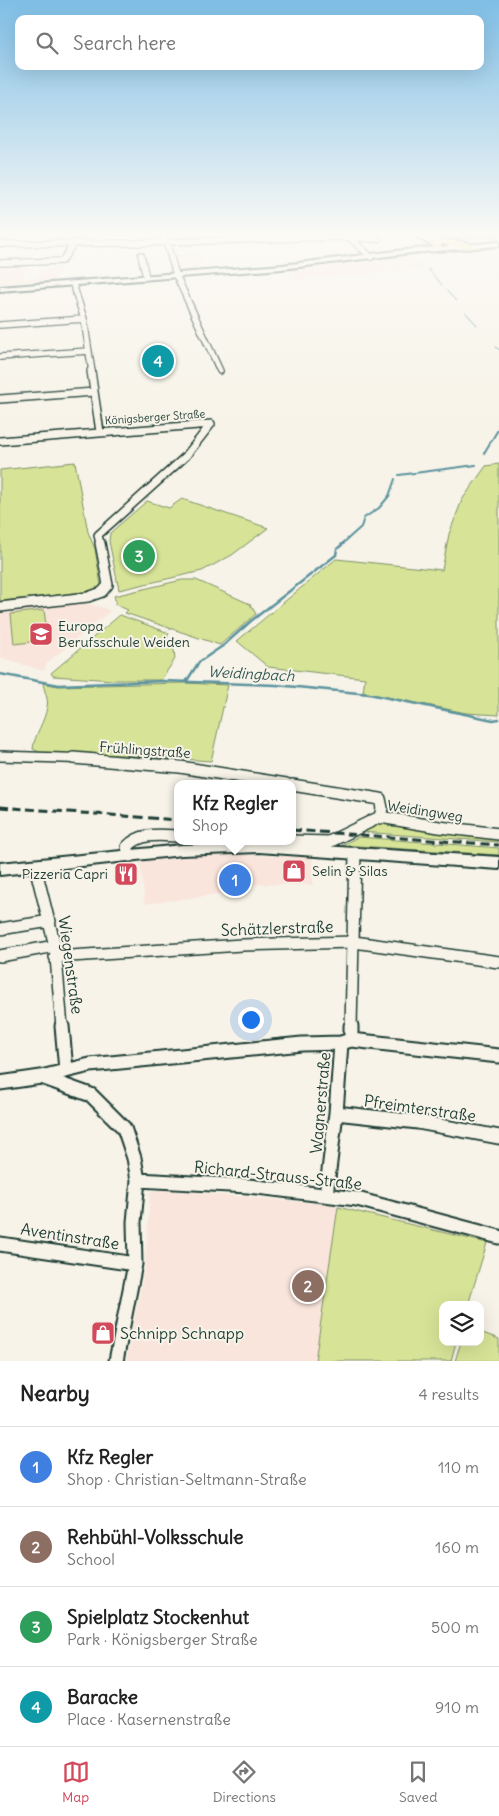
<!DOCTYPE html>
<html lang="en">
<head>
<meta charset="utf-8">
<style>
	:root { --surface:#fff; --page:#f2f2f2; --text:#222; --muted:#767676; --line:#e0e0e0; --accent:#d1495b }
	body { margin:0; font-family:Delius,sans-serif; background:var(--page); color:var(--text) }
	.controls { position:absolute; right:15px; bottom:15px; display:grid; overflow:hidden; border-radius:10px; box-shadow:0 5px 20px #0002 }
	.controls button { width:45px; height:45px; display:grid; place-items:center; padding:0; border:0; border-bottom:1px solid var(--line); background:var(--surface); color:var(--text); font:25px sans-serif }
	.you { position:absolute; left:250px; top:1019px; width:18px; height:18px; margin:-12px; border:4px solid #fff; border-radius:50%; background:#1a73e8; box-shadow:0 0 0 8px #1a73e833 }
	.badge { display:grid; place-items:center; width:32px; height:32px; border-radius:50%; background:var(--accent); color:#fff; font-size:16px; font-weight:700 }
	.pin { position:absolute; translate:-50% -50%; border:2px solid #fff; box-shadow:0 1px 5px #0006 }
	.popup { position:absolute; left:174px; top:780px; width:122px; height:65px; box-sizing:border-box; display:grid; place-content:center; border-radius:10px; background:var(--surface); filter:drop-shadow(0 1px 4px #0005); font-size:16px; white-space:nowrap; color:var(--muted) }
	.popup b { font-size:19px; color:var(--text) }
	.popup::after { content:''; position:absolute; left:50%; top:100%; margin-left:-10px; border:10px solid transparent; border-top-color:var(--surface) }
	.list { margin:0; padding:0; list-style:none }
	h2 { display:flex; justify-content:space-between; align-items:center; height:65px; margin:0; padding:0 20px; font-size:21px }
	h2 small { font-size:16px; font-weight:400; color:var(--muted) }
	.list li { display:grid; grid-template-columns:32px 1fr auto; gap:15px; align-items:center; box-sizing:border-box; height:80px; padding:0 20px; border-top:1px solid var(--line) }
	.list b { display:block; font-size:19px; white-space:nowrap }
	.list p { margin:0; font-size:16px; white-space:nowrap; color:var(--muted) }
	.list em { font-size:16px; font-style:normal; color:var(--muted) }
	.icon { flex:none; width:28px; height:28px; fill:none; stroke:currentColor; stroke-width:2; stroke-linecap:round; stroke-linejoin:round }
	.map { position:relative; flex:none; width:499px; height:1361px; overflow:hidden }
	.search { position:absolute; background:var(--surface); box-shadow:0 5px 20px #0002; left:15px; right:15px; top:15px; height:55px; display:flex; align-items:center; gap:12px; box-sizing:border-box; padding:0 18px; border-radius:10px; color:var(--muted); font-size:19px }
	.sheet { height:385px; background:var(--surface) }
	nav { display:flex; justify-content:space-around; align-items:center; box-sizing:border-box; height:70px; border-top:1px solid var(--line); background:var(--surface); font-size:14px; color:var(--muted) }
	nav a { display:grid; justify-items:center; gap:2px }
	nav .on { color:var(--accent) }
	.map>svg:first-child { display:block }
	.built { fill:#f9e5dc }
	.green { fill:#d7e497; stroke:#7b9066 }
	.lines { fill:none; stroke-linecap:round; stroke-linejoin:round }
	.stream-far2 { stroke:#5b939e; stroke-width:1 }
	.stream-far1 { stroke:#5b939e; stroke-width:2 }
	.stream { stroke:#5b939e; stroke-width:2.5 }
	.minor-far4-casing { stroke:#1f3d34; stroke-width:8 }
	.minor-far3-casing { stroke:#1f3d34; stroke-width:10 }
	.minor-far2-casing { stroke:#1f3d34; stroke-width:12 }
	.minor-far1-casing { stroke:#1f3d34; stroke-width:14 }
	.minor-casing { stroke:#1f3d34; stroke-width:17 }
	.secondary-casing { stroke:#1f3d34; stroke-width:4 }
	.motorway-casing { stroke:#1f3d34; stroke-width:4 }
	.minor-far4 { stroke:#f7f3e8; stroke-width:5.5 }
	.minor-far3 { stroke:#f7f3e8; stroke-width:7 }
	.minor-far2 { stroke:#f7f3e8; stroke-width:9 }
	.minor-far1 { stroke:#f7f3e8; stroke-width:11 }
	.minor { stroke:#f7f3e8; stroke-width:13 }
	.secondary { fill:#f7f3e8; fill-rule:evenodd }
	.motorway { fill:#f6e381; fill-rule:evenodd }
	.rail { stroke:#1f3d34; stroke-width:3; stroke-dasharray:9 4.5; stroke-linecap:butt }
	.labels { text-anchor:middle; stroke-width:4; stroke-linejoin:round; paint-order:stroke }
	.far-street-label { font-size:11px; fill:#1f3d34; stroke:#f7f3e8 }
	.poi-label { font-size:14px; fill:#1f3d34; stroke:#f7f3e8; text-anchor:start }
	.street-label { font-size:14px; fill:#1f3d34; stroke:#f7f3e8 }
	.water-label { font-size:15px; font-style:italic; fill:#335a57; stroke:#f7f3e8 }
	.near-street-label { font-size:16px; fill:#1f3d34; stroke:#f7f3e8 }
	.near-poi-label { font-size:16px; fill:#1f3d34; stroke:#f7f3e8; text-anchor:start }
</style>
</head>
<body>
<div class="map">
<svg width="499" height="1361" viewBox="0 0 499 1361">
	<rect width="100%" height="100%" fill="#f7f3e8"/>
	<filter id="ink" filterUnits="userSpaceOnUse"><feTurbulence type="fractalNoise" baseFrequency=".02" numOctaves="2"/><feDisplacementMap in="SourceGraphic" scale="10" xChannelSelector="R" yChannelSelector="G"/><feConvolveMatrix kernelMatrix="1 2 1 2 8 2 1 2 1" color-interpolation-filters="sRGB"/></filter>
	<g filter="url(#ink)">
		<path class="built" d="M199,254L202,270L186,271L180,270L174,255Z
			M409,254L424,269L295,280L289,269Z
			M33,262L22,277L35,278L42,269H55L58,263L63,264L53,284L0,287V267L4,263Z
			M85,603L105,608L110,611L47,663L43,671L0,657V611Z
			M243,855L312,857L313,885L247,884L226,893L145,904L140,862L195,856Z
			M164,1190L325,1204L406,1222L487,1243L468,1305H443V1342H456L451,1361H126L145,1267L150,1193Z"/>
		<path class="green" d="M419,234H499V238L483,237L441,241Z
			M75,462L88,532L95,549L101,585L96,591L0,601V470Z
			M499,464V715L466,713L363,692L365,678L268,667L237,641L336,559L442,570L449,534L462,500L486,466Z
			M182,499L268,528L232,555L202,571L119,590L109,541L110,533L147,501L169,508Z
			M182,580H196L250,604L256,614L220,645L125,613L128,610L114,604L116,602L114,596Z
			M44,610L48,640L14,644L11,614Z
			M120,615L169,633L165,642L174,650L175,659L161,680H113L53,676L51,673Z
			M43,683L58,686L184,683L228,685L211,761L125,755L43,754L33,749C34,735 45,722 47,707C49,699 44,691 43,683Z
			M388,821L499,837V842L361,832L368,826Z
			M358,837L499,848V855L342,845Z
			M338,1207L487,1243L468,1305H443V1342H456L451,1361H315Z
			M480,1332L499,1339V1361H455L461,1342H480Z"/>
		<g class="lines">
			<path class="stream-far2" d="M428,269L442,285
				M447,291L456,301
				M466,313L477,325
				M496,347L499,350"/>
			<path class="stream-far1" d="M484,453L499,428
				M399,475L476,465
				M342,544L361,527L364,518L379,508L389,496L395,479"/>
			<path class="stream" d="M0,674L59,685L163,681L276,685L369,694L493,720L499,719
				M186,682L199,662L224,645L251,621L336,555L337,549L344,543"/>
			<g class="minor-far4-casing">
				<path id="minor-far4" d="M164,234L176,275L220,371
					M349,237L371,257
					M0,244L139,243L333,237L378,239
					M141,255L146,277
					M0,263L62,261L74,243
					M73,284L84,319L92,372
					M0,325L84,319
					M0,357L89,351"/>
			</g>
			<g class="minor-far3-casing">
				<path id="minor-far3" d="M91,371L100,432
					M0,399L94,392
					M0,441L211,424
					M100,544L98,535L186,456L211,424"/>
			</g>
			<g class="minor-far2-casing">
				<path id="minor-far2" d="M0,607L88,597L102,592L108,585L100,543
					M0,756L93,759"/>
			</g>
			<g class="minor-far1-casing">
				<path id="minor-far1" d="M73,758L180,767L286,784
					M292,785L380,799L382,808L380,817
					M292,841L329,842L380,817L439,827L499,834
					M130,856L127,847C141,832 159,835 178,836
					M35,866L55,946L62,1027
					M0,929L50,921
					M0,956L55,946
					M55,957L242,945L354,942L499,962
					M351,1027L355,853"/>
			</g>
			<g class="minor-casing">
				<path id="minor" d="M62,1026L66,1070
					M351,1040V1026
					M41,1077L91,1095L124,1128L134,1158L138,1180L134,1222L135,1264L116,1361
					M0,1083L41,1077L90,1065L302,1044L341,1043L351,1040L499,1056
					M336,1113L418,1122L499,1137
					M138,1180L248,1186L357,1199L499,1237
					M326,1195L336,1113L341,1043
					M0,1244L135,1264"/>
			</g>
			<g class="secondary-casing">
				<path id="secondary" d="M499,242V246L412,253L282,269L0,291V287L282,265L412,249Z
					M259,842L499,857V869L259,852L182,855L0,875V863L182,845Z"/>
			</g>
			<g class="motorway-casing">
				<path id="motorway" d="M411,234C428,234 451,241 469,243L473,246L469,249L441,244V248L438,249Z"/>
			</g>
			<use href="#minor-far4" class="minor-far4"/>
			<use href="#minor-far3" class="minor-far3"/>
			<use href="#minor-far2" class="minor-far2"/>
			<use href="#minor-far1" class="minor-far1"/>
			<use href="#minor" class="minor"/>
			<use href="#secondary" class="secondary"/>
			<use href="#motorway" class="motorway"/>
			<path class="rail" d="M0,807L178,820
				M292,830L499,845"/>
		</g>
	</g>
	<linearGradient id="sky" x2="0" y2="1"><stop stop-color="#7fbee6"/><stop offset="0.55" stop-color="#fbfaf5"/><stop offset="1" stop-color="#fbfaf5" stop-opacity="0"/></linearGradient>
	<rect width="499" height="425" fill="url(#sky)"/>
	<defs>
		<g id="school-square" transform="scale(1.25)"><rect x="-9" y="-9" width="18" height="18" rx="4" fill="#d1495b" stroke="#f7f3e8"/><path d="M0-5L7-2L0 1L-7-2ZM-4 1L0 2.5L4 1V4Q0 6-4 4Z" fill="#fff"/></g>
		<g id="shop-square" transform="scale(1.25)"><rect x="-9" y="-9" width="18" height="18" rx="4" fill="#d1495b" stroke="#f7f3e8"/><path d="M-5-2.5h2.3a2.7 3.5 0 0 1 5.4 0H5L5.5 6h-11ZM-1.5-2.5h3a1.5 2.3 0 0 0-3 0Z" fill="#fff"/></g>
		<g id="restaurant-square" transform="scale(1.25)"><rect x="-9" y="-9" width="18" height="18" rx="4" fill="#d1495b" stroke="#f7f3e8"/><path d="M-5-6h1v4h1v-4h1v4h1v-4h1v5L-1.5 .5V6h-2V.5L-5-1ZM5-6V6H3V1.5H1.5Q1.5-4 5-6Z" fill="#fff"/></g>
	</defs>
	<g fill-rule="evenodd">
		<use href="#school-square" x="41" y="634"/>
		<use href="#shop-square" x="294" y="871"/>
		<use href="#restaurant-square" x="126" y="874"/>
		<use href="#shop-square" x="103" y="1333"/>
	</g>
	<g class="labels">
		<g class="far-street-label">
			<text transform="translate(155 417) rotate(-4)" y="4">Königsberger Straße</text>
		</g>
		<g class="poi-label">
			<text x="58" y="631">Europa<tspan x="58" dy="16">Berufsschule Weiden</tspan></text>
			<text x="312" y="876">Selin &amp; Silas</text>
			<text x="108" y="879" text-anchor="end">Pizzeria Capri</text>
		</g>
		<g class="street-label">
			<text transform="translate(145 750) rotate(4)" y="5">Frühlingstraße</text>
			<text transform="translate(425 811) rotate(9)" y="5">Weidingweg</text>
		</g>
		<g class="water-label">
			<text transform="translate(251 674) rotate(3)" y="5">Weidingbach</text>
		</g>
		<g class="near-street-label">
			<text transform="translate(277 928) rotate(-2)" y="6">Schätzlerstraße</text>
			<text transform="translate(71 965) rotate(82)" y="6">Wiegenstraße</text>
			<text transform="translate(320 1103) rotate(-85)" y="6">Wagnerstraße</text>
			<text transform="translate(420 1108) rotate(8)" y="6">Pfreimterstraße</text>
			<text transform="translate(278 1175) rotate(6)" y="6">Richard-Strauss-Straße</text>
			<text transform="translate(70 1236) rotate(9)" y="6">Aventinstraße</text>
		</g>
		<g class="near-poi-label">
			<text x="120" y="1339">Schnipp Schnapp</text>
		</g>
	</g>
</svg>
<div class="controls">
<button><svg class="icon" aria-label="layers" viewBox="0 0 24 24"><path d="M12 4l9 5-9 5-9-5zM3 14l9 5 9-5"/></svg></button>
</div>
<div class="you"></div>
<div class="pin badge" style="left:235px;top:880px;background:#3f7fe0">1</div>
<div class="popup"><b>Kfz Regler</b>Shop</div>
<div class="pin badge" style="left:308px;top:1286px;background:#8d6e63">2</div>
<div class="pin badge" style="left:139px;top:556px;background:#2e9e5b">3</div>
<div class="pin badge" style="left:158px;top:361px;background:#0f9aa8">4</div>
<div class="search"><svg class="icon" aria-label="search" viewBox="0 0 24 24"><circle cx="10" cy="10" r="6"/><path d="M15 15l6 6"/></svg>Search here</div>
</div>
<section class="sheet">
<h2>Nearby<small>4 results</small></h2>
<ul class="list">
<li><span class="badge" style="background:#3f7fe0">1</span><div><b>Kfz Regler</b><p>Shop · Christian-Seltmann-Straße</p></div><em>110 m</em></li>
<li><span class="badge" style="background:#8d6e63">2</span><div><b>Rehbühl-Volksschule</b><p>School</p></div><em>160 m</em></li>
<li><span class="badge" style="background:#2e9e5b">3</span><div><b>Spielplatz Stockenhut</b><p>Park · Königsberger Straße</p></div><em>500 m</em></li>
<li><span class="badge" style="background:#0f9aa8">4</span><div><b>Baracke</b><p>Place · Kasernenstraße</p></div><em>910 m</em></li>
</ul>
</section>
<nav>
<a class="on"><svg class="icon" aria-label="map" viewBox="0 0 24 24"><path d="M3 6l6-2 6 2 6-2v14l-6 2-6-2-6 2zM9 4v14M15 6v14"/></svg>Map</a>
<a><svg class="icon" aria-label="directions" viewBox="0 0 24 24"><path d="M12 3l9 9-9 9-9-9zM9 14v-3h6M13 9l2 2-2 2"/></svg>Directions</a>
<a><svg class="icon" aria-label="saved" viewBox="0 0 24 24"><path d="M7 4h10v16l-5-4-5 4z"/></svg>Saved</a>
</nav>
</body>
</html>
